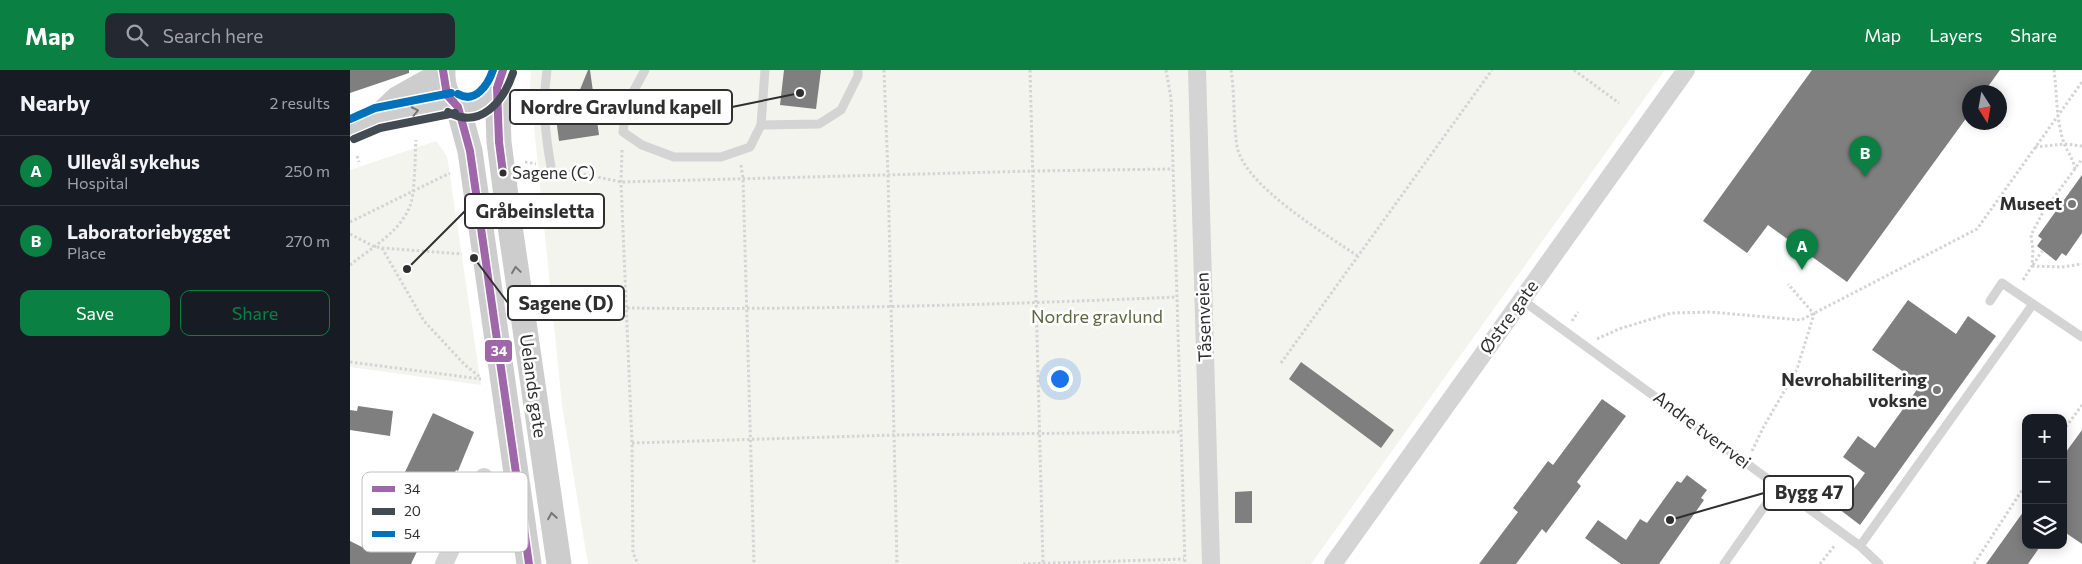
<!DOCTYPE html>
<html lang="en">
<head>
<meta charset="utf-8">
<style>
	:root { --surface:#171b24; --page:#242831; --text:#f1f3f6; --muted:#9ea1a6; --line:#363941; --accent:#0b8043 }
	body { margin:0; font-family:Commissioner,sans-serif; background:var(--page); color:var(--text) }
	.controls { position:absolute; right:15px; bottom:15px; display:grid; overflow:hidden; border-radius:10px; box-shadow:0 2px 12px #0003 }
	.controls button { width:45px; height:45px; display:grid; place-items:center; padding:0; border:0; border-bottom:1px solid var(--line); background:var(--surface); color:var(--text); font:25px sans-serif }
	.compass { position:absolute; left:1612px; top:15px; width:45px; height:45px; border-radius:50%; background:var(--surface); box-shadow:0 2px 12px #0003; rotate:169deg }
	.you { position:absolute; left:709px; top:308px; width:18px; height:18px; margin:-12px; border:4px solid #fff; border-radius:50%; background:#1a73e8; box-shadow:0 0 0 8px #1a73e833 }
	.badge { display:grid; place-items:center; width:32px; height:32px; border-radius:50%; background:var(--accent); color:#fff; font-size:16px; font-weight:700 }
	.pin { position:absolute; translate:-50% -41px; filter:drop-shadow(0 1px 2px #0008) }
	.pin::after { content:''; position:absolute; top:26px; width:18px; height:15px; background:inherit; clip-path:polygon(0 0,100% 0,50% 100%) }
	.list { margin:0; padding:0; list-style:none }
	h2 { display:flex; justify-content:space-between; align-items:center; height:65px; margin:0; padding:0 20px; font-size:21px }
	h2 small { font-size:16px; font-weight:400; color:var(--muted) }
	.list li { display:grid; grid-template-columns:32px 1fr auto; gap:15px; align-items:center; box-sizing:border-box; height:70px; padding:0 20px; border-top:1px solid var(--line) }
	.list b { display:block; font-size:19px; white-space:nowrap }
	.list p { margin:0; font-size:16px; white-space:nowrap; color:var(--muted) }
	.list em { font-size:16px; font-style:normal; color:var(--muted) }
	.actions { display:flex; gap:10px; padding:15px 20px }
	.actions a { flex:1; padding:11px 0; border:1px solid var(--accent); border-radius:10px; text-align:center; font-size:18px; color:var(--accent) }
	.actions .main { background:var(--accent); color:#fff }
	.icon { flex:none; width:28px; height:28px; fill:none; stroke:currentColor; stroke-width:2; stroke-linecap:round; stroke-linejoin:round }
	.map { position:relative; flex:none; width:1732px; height:494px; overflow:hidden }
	header { display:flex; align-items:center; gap:30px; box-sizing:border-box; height:70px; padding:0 25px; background:var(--accent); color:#fff }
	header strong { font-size:24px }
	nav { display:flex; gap:28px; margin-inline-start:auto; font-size:18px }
	.search { width:350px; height:45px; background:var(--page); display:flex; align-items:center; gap:12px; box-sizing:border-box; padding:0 18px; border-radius:10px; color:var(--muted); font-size:19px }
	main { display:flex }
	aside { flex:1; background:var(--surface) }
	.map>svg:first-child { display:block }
	.green { fill:#f2f4ed }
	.building { fill:#7f7f7f }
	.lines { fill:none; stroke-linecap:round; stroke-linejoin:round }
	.path { stroke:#d4d4d4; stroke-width:3; stroke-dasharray:2.5 2.5; stroke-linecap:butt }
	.lane { stroke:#d4d4d4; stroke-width:9 }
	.street { stroke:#d4d4d4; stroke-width:18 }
	.secondary { stroke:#cdcdcd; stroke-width:25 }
	.bus-1-casing { stroke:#fff; stroke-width:11 }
	.bus-2-casing { stroke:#fff; stroke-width:11 }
	.bus-3-casing { stroke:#fff; stroke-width:11 }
	.bus-1 { stroke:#a066aa; stroke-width:8 }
	.bus-2 { stroke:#424a52; stroke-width:8 }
	.bus-3 { stroke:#0072bc; stroke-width:8 }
	.oneway { stroke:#767676 }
	.bus-dot { fill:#2f2f2f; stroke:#fff; stroke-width:2 }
	.poi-dot { fill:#787878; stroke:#fff; stroke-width:2 }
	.labels { text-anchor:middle; stroke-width:5; stroke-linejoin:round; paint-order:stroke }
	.bus-label { font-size:17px; fill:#2f2f2f; stroke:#fff; text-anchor:start }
	.poi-label { font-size:18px; font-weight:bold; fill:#2f2f2f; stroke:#fff; text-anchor:end }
	.park-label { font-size:18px; fill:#5d6740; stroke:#fff }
	.street-label { font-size:18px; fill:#2f2f2f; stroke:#fff }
	.key { fill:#fff; stroke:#c1c1c1; stroke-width:1 }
	.key-label { font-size:14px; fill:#2f2f2f }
	.leader { fill:none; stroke:#2f2f2f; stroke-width:2 }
	.callout-dot { fill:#2f2f2f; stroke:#fff; stroke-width:2 }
	.callout { fill:#fff; stroke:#2f2f2f; stroke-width:2 }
	.callout-label { font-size:19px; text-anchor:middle; font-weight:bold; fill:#2f2f2f }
	.line-badge { stroke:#fff; stroke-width:2 }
	.badge-label { font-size:14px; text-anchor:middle; font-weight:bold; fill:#fff }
</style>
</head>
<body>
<header>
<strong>Map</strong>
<div class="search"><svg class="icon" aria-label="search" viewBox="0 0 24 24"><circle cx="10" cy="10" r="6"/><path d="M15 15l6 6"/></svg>Search here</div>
<nav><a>Map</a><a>Layers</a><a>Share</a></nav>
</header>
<main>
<aside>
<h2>Nearby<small>2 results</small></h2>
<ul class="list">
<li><span class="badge">A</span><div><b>Ullevål sykehus</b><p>Hospital</p></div><em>250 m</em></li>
<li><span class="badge">B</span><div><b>Laboratoriebygget</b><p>Place</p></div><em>270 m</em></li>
</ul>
<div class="actions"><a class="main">Save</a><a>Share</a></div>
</aside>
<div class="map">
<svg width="1732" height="494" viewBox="0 0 1732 494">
	<rect width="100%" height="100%" fill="#fff"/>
	<path class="green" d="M181,0H1315L961,494H238L212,335L180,16Z
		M86,71L97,86L131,315L0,297V100Z"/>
	<path class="building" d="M0,0H59V3L0,23Z
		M238,0H240L249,65L209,71L203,25L229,22Z
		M434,0H471L466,39L430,35Z
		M1462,0H1650L1634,22H1620V43L1497,212L1418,155L1397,183L1353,151Z
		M1732,105V163L1716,186L1712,183L1706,191L1687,176L1692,169L1688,166Z
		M1558,230L1606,264L1618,246L1646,266L1510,455L1489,439L1515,403L1493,387L1508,366L1525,378L1571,314L1522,280Z
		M951,292L1044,360L1031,378L939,309Z
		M1252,329L1276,346L1227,412L1231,416L1196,463L1192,459L1166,494H1129L1168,442L1163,438L1198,391L1203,395Z
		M8,336L43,341L40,366L0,360V340L7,341Z
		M83,343L124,362L108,401L106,400L61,494H0V471L18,480Z
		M1732,360V474L1713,461V386Z
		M1337,405L1357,420L1351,428L1354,430L1309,494H1271L1235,468L1248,450L1276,470L1290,449L1297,453L1327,411L1331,413Z
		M902,421V453H885V422Z
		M1676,438V475H1691L1678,494H1636Z"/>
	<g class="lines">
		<path class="path" d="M534,0L538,104L547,494
			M680,0L693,494
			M816,0L821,28L835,494
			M881,0C885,25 883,51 887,76C894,116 976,164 1009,187
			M1224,0L1269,33
			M1704,0C1707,22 1706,49 1713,70C1716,80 1723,88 1725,99
			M1685,77L1715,74L1732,76
			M272,80L271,112L282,373L283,483L288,494
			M7,86L9,92
			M175,92L186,94
			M391,95L393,108L404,494
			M214,100L271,112L684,101L823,99
			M0,152L100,103
			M0,164L23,176L32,178L112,184
			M32,178L74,251L115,295L130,307
			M0,195C21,178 50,162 60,136C65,125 65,85 66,70
			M1683,195L1692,181
			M1682,196L1712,197L1732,194
			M1673,210L1682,196L1683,180L1681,165L1692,144L1732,89
			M277,238C460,240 644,235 827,227
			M1222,251L1228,242
			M1247,269L1269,259L1321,243L1360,242L1451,250L1627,159L1732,12
			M0,292L131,309
			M931,293L1142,0
			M1713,361L1732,335
			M282,373L545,365L831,362
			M1402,381L1413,358L1447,299L1464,244L1438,214
			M673,494L834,489
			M1470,494L1485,475
			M1624,494L1676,414"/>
		<path class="lane" d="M197,0C192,36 195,62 201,97
			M295,0L277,33L273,62L292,75L324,87H371L400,77L411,55L415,0
			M411,55L469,54L491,40L508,6V0
			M1172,230L1510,476L1529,494
			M1640,231L1652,213L1732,267
			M1510,476L1683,234
			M1374,494L1428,417"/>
		<path class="street" d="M847,0L861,494
			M94,494L134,407
			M983,494L1336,0"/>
		<path class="secondary" d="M93,0C92,13 96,26 105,35C129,47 149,20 153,0
			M147,18L149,72L159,149L209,494
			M108,37L120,81L179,494
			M27,48L47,29L93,3
			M0,60L27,48L103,33"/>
		<g class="bus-1-casing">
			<path id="bus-1" d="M93,0L97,25L108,37L120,81L179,494
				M153,0L147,18L149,72L153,103"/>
		</g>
		<g class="bus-2-casing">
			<path id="bus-2" d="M98,42C130,60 153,32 163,3
				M4,69L30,58L105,43"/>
		</g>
		<g class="bus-3-casing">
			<path id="bus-3" d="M108,24C125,34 138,15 143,0
				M0,49L25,38L101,23"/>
		</g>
		<use href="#bus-1" class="bus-1"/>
		<use href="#bus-2" class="bus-2"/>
		<use href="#bus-3" class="bus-3"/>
	</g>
	<defs><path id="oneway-chevron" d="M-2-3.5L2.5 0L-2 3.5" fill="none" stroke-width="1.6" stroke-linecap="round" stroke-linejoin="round" transform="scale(1.25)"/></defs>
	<g class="oneway">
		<use href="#oneway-chevron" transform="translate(65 41) rotate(-12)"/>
		<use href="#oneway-chevron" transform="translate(166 200) rotate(-98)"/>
		<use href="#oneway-chevron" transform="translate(202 446) rotate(-99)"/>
	</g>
	<circle class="bus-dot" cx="153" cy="103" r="4.5"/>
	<g class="poi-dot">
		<circle cx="1722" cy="134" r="5"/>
		<circle cx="1587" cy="320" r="5"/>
	</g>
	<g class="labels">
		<g class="bus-label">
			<text x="162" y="109">Sagene (C)</text>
		</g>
		<g class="poi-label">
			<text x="1712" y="140">Museet</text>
			<text x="1577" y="316">Nevrohabilitering<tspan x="1577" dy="21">voksne</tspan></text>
		</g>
		<g class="park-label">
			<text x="747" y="253">Nordre gravlund</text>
		</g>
		<g class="street-label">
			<text transform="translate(854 247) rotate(-92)" y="6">Tåsenveien</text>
			<text transform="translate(1159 247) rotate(-54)" y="6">Østre gate</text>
			<text transform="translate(183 316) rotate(82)" y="6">Uelands gate</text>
			<text transform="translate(1352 360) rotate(37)" y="6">Andre tverrvei</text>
		</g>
	</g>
	<rect x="12" y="402" width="166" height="80" rx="8" class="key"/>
	<rect x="22" y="416" width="23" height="6" fill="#a066aa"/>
	<rect x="22" y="438" width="23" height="7" fill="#424a52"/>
	<rect x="22" y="461" width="23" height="6" fill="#0072bc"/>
	<g class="key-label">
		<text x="54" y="424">34</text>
		<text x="54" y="446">20</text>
		<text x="54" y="469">54</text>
	</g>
	<path class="leader" d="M450 23L382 37M57 199L115 141M124 188L158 233M1320 450L1414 423"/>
	<g class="callout-dot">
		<circle cx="450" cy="23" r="5"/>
		<circle cx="57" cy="199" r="5"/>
		<circle cx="124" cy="188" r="5"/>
		<circle cx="1320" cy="450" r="5"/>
	</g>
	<g class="callout">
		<rect x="160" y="20" width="222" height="34" rx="5"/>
		<rect x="115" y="124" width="139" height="34" rx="5"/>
		<rect x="158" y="216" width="116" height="34" rx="5"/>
		<rect x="1414" y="406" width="89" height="34" rx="5"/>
	</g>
	<g class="callout-label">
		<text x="271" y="44">Nordre Gravlund kapell</text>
		<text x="185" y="148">Gråbeinsletta</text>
		<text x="216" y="240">Sagene (D)</text>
		<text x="1459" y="429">Bygg 47</text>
	</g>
	<rect class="line-badge" x="134" y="269" width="29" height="24" rx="5" fill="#a066aa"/>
	<g class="badge-label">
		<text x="149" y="286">34</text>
	</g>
</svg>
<div class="controls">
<button>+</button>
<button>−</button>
<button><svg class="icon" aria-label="layers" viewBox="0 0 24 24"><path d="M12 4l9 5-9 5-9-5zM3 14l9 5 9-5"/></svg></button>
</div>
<svg class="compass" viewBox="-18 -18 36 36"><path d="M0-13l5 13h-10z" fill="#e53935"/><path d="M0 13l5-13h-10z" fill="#9ea1a6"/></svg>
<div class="you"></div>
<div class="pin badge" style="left:1452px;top:200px">A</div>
<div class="pin badge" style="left:1515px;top:107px">B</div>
</div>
</main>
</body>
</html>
